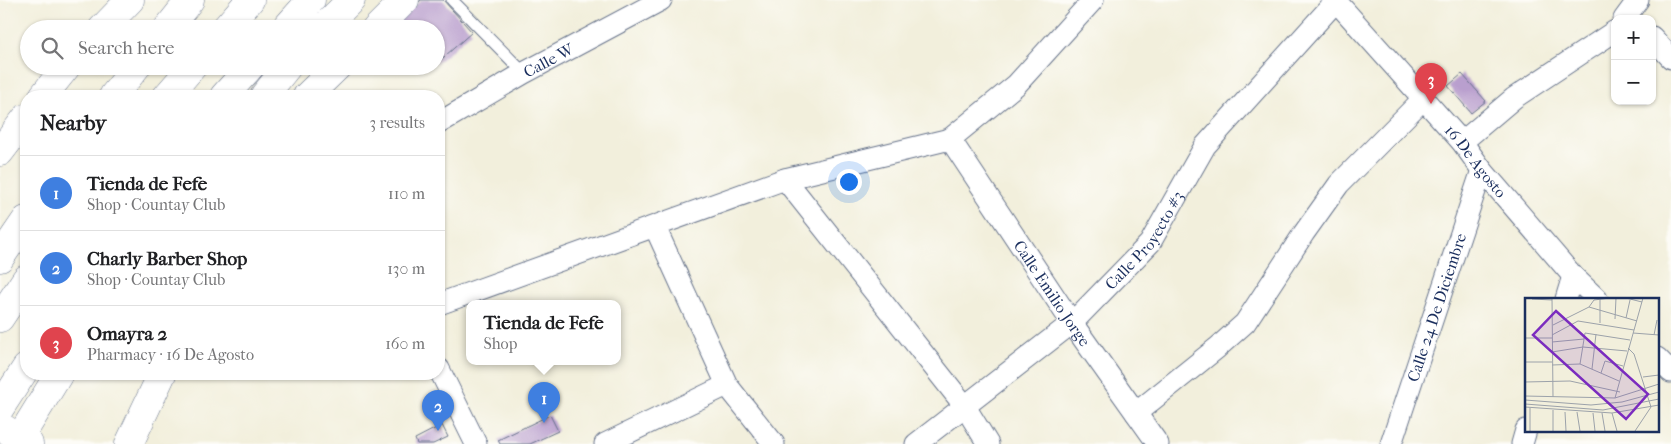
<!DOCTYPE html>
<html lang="en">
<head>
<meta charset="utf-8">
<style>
	:root { --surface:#fff; --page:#f6f6f6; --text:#202124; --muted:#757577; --line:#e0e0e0; --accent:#2563eb }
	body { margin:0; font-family:"IM FELL French Canon",serif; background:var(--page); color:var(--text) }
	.controls { position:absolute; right:15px; top:15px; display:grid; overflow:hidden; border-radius:10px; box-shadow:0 1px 4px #0004 }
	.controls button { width:45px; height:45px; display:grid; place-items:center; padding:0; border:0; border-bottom:1px solid var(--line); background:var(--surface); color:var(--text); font:25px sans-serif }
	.you { position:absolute; left:848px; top:181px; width:18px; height:18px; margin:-12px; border:4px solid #fff; border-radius:50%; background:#1a73e8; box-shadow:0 0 0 8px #1a73e833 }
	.badge { display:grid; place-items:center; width:32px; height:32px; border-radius:50%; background:var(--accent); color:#fff; font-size:16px; font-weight:700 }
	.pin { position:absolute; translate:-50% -41px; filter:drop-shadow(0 1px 2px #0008) }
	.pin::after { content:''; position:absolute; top:26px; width:18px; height:15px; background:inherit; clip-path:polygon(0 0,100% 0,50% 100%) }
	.popup { position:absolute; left:466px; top:300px; width:155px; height:65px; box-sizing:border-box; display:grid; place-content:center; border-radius:10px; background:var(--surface); filter:drop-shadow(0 1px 4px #0005); font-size:16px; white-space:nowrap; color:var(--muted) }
	.popup b { font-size:19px; color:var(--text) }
	.popup::after { content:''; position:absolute; left:50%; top:100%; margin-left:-10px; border:10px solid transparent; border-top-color:var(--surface) }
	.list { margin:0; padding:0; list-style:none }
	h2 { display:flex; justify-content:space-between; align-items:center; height:65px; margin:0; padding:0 20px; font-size:21px }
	h2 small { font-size:16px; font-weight:400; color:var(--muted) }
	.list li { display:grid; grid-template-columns:32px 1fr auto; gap:15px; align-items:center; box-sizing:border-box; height:75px; padding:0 20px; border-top:1px solid var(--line) }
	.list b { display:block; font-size:19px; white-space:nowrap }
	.list p { margin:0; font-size:16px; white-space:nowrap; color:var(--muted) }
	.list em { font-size:16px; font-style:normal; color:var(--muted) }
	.icon { flex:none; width:28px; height:28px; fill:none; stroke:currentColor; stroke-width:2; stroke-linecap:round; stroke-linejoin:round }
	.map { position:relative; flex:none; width:1671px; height:444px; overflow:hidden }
	.search { position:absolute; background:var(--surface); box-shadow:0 1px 4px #0004; left:20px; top:20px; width:425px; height:55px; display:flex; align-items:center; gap:12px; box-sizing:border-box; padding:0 18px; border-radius:28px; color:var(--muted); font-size:19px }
	.panel { position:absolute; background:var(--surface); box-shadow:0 1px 4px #0004; left:20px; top:90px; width:425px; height:290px; border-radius:20px }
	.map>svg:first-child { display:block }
	.building { fill:#b99fce }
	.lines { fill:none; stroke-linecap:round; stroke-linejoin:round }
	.service-casing { stroke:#66728a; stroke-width:13 }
	.minor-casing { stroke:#66728a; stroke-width:23 }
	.tertiary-casing { stroke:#66728a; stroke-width:29 }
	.motorway-casing { stroke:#66728a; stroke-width:29 }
	.service { stroke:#fff; stroke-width:11 }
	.minor { stroke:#fff; stroke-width:21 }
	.tertiary { stroke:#fff; stroke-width:28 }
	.motorway { stroke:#fff; stroke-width:28 }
	.labels { text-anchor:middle; stroke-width:4; stroke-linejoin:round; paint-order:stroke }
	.street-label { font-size:16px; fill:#1b2f5e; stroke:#fdfcf7 }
	.inset-road { fill:none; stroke:#9ca2aa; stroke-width:1 }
	.view { fill:#7b2cbf; fill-opacity:0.15; stroke:#7b2cbf; stroke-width:2.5 }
	.inset-edge { fill:none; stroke:#1b2f5e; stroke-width:2.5 }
</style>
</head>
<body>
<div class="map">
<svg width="1671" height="444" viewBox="0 0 1671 444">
	<rect width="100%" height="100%" fill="#fdfcf7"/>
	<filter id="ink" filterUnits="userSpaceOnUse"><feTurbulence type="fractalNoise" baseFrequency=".02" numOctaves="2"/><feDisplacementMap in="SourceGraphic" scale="10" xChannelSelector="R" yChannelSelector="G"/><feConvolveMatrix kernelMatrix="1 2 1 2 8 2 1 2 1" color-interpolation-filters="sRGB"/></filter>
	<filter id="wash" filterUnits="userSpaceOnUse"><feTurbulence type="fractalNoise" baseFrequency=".0096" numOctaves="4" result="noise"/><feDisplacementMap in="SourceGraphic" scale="20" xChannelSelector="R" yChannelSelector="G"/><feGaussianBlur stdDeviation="1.12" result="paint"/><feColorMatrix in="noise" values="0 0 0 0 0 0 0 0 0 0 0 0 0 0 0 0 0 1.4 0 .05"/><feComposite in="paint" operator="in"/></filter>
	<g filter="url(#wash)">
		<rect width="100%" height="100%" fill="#f2efdc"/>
		<g id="blocks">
			<path class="building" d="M421,0H443L472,32L436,64V29H389Z
				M1462,74L1486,101L1471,113L1448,86Z
				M550,415L558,431L530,444H500L498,440Z
				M442,425L448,437L433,444H417L415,439Z"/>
		</g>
	</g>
	<g filter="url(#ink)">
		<use href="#blocks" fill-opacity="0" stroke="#66728a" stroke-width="1"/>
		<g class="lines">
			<g class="service-casing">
				<path id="service" d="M452,0L524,73"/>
			</g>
			<g class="minor-casing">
				<g id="minor">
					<path id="s1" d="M1335,0L1462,142L1482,170L1573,276L1597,299"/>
					<path d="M1624,19L1638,0"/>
					<path d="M1652,37L1671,58"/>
					<path id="s2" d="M439,123L524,73L661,0"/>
					<path id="s3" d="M950,139L1072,323L1158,444"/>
					<path d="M1462,142L1514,98L1615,31"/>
					<path d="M785,179L964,405L988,444"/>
					<path d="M1566,299L1573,276"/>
					<path d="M439,304L785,179L950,139L1016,85L1093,0"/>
					<path d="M1657,358L1671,372"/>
					<path d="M439,369L476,444"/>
					<path d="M727,385L774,444"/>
					<path d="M1136,413L1217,348L1245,323L1304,233L1339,184L1423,99"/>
					<path d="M605,444L727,385L655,227"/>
					<path id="s4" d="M916,444L1072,323L1150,243L1205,146L1336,1"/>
					<path id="s5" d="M1391,444L1482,170"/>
					<path d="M1522,444L1526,430"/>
				</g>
			</g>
			<g class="tertiary-casing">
				<path id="tertiary" d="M102,29L130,0
					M376,29L405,0
					M43,96L67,66
					M307,96L338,66
					M0,152L26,118
					M0,426L29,444
					M129,444L162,374"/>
			</g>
			<g class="motorway-casing">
				<path id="motorway" d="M167,29L190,0
					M225,29L250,0
					M285,29L311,0
					M322,29L351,0
					M113,96L137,66
					M167,96L193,66
					M224,96L251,66
					M264,96L288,66
					M0,258L26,220
					M0,318L26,279
					M0,408L26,368
					M16,444L59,374"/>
			</g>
			<use href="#service" class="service"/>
			<use href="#minor" class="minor"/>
			<use href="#tertiary" class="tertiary"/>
			<use href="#motorway" class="motorway"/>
		</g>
	</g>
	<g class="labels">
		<g class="street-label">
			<text dy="6" stroke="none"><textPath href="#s2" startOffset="126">Calle W</textPath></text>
			<text dy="6" stroke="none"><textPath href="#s1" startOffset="214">16 De Agosto</textPath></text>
			<text dy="6" stroke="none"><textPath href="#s4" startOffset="308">Calle Proyecto #3</textPath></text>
			<text dy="6" stroke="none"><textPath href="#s3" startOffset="185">Calle Emilio Jorge</textPath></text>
			<text dy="6" stroke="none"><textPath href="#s5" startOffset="144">Calle 24 De Diciembre</textPath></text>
		</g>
	</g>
	<g transform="translate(1525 298)">
		<rect width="134" height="134" fill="#f2efdc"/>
		<path class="inset-road" d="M27,0L28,99M101,0L117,4M7,1L27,2M69,2L85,0M64,9L112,23M101,20L105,2M90,21L91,0M75,25V0M28,27L64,9L69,2M108,35L134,37M27,37L53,23L109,32M129,37L132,22M0,40H27M27,44L59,41M103,50L109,56L126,109M27,54L58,49L102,53M0,64H27M55,66L60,35L105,42M27,67L55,66L94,83M67,71L71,36M76,75L80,63L98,68M118,79L134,77M0,84L45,83L95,94M0,98L90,100L134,86M90,100L118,0M0,102L66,107L97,104L134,94M0,106L78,112L134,101M0,109L87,115L134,107M5,110V133M40,114L41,133M52,114L55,133M68,115L70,133M77,115L80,133M87,115L92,133M28,133V112M110,133L126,109"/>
		<path class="view" d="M31,13L123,96L101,121L8,37Z"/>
		<rect width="134" height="134" class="inset-edge"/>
	</g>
</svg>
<div class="controls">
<button>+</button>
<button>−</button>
</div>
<div class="you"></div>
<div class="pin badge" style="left:544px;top:423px;background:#3f7fe0">1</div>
<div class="popup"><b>Tienda de Fefe</b>Shop</div>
<div class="pin badge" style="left:438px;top:431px;background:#3f7fe0">2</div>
<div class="pin badge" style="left:1431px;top:104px;background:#e0444e">3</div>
<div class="search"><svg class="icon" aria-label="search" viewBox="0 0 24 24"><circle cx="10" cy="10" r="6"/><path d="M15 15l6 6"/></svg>Search here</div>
<section class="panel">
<h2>Nearby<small>3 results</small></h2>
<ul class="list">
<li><span class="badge" style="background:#3f7fe0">1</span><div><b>Tienda de Fefe</b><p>Shop · Countay Club</p></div><em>110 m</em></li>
<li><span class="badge" style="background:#3f7fe0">2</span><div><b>Charly Barber Shop</b><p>Shop · Countay Club</p></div><em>130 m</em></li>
<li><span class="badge" style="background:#e0444e">3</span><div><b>Omayra 2</b><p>Pharmacy · 16 De Agosto</p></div><em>160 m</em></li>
</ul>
</section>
</div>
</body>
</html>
